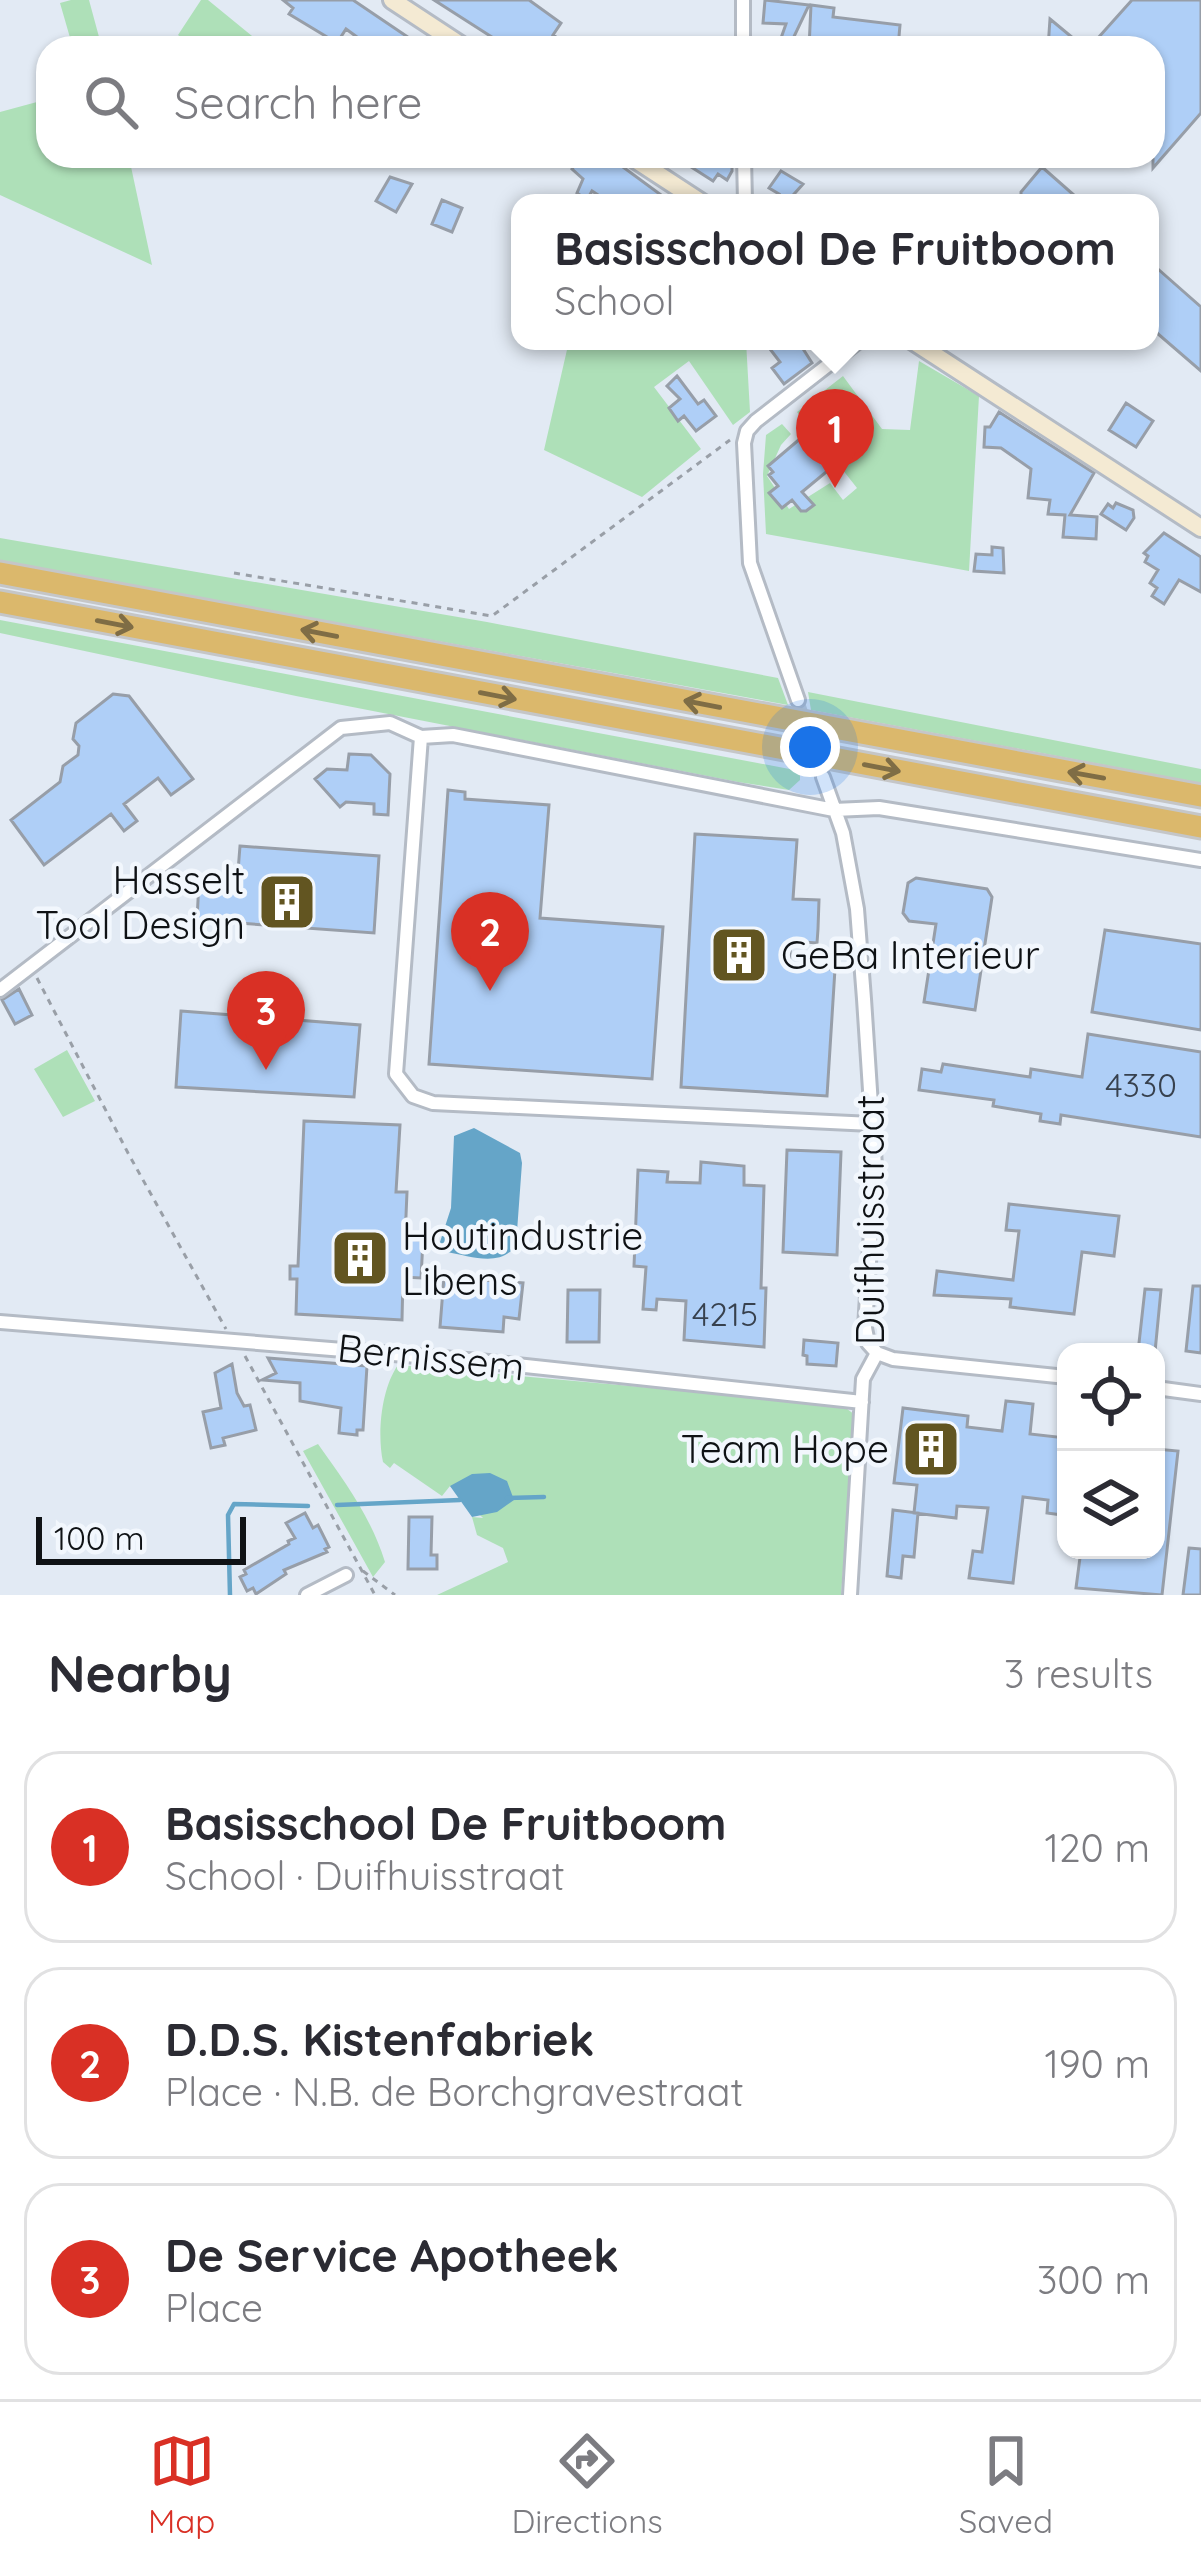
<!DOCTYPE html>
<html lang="en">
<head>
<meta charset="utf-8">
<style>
	:root { --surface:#fff; --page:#f2f2f3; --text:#2b2b33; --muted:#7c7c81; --line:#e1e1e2; --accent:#d93025 }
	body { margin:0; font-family:Quicksand,sans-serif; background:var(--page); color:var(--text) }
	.controls { position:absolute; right:36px; bottom:36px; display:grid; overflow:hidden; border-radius:24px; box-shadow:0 3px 9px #0004 }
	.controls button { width:108px; height:108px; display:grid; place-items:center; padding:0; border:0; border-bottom:3px solid var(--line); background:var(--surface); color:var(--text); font:60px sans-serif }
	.scale { position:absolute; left:36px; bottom:30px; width:210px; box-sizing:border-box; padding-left:12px; border:6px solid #0f1215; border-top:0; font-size:33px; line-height:42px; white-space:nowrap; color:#0f1215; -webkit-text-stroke:9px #f2f7fd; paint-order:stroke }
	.you { position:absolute; left:810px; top:747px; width:42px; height:42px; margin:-30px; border:9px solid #fff; border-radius:50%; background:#1a73e8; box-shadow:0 0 0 18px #1a73e833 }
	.badge { display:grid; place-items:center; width:78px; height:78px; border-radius:50%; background:var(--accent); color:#fff; font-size:39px; font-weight:700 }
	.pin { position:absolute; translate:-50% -99px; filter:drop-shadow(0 3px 6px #0008) }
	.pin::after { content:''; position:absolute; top:63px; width:42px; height:36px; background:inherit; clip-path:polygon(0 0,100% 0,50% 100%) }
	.popup { position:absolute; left:511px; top:194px; width:648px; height:156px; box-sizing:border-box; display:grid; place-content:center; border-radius:24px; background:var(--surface); filter:drop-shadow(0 3px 9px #0005); font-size:39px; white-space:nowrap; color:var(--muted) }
	.popup b { font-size:45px; color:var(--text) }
	.popup::after { content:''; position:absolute; left:50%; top:100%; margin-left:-24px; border:24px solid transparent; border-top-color:var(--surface) }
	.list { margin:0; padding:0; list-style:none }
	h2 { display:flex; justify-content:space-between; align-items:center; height:156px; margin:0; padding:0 48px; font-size:51px }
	h2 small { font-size:39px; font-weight:400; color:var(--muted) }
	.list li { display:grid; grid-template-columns:78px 1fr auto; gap:36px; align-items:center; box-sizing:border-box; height:192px; margin:0 24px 24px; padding:0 24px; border:3px solid var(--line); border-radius:36px }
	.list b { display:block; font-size:45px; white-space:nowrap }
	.list p { margin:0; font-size:39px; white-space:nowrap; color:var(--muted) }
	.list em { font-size:39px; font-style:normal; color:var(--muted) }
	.icon { flex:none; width:66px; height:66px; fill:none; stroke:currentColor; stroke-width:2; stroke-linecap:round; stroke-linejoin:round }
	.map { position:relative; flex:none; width:1201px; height:1595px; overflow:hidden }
	.search { position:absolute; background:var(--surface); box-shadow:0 3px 9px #0004; left:36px; right:36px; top:36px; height:132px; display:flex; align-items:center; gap:30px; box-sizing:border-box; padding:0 42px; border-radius:36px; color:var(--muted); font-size:45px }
	.sheet { height:804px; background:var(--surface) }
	nav { display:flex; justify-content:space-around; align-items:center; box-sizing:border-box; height:168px; border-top:3px solid var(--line); background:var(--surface); font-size:33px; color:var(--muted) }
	nav a { display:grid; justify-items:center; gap:6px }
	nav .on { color:var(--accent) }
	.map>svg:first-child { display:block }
	.green { fill:#aee0b8 }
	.water { fill:#65a5c8 }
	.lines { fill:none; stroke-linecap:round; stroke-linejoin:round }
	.stream { stroke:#65a5c8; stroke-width:4.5 }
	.building { fill:#afcff7; stroke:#979ea8; stroke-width:3 }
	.street-tunnel { stroke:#c2cad3; stroke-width:12; stroke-dasharray:12 6; stroke-linecap:butt }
	.street-casing { stroke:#b4bbc5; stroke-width:18 }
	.secondary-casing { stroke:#b4bbc5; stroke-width:22 }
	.highway-casing { stroke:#c5c6c7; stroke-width:27 }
	.path { stroke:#999fa7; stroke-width:3; stroke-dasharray:6 6; stroke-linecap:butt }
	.street { stroke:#fff; stroke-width:12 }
	.secondary { stroke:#f4ead3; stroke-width:16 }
	.highway { stroke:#dbb86c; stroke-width:21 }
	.oneway { stroke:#7f6d45 }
	.labels { text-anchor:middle; stroke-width:9; stroke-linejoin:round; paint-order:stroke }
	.number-label { font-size:33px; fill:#37414e }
	.poi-label { font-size:39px; fill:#0f1215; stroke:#f2f7fd; text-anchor:end }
	.street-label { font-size:39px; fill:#0f1215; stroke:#f2f7fd }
</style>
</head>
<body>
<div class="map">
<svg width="1201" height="1595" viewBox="0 0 1201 1595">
	<rect width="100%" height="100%" fill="#e2eaf4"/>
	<path class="green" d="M71,0H89L102,48H73L60,3Z
		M201,0H208L257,40L293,36L295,48H195L178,35Z
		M48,99V156H156L130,162L152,265L0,195V112Z
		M569,341H746L750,412L733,425L689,361L654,387L701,449L642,497L544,450Z
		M919,361L979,396L969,571L766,534L763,474L766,435L782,424L791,434L781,445L767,476L789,509L830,483L843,500L857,488L842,469L858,455L821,408L805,422L797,412L843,376L882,429L910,430Z
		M0,538L487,622L778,678L788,705L0,561Z
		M0,620L800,771V780L789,790L738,782L296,696L0,633Z
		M808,692L1201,769V783L811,710Z
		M67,1050L95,1101L63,1117L34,1069Z
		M398,1365L842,1405L855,1415L841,1595H437L508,1562L503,1548L477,1535L472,1517L483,1518L450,1486L442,1496L394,1463L390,1468L383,1462C377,1434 381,1389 398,1365Z
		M318,1444C345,1482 371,1517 385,1562L373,1577L303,1451Z"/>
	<path class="water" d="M474,1128L520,1153L522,1163L516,1245C501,1268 470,1256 447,1252L440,1242L451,1208L454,1136Z
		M490,1473L507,1481L514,1500L497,1512L472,1517L450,1486L472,1474Z"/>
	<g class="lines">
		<path class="stream" d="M507,1498L544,1497
			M337,1505L460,1500
			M230,1595L228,1515L234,1504L308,1506"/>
	</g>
	<path class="building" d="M283,0H353L424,48H372L346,29L337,43L289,14L293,8Z
		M434,0H529L561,23L553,35L573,48H509Z
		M765,0L809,5L790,45L780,41L786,24L763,23Z
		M1132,0H1201V113L1153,168V48H1089Z
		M811,5L834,8L833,17L900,25L898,48H864V43L834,39L833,48H809Z
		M1050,19L1085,48H1048Z
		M594,156H608L672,203H610L592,191L587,200L577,193L583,179L572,169L579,159L587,165Z
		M674,156H719L732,166V171L727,180L718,174L713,181Z
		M1042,167L1083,203H1021V192Z
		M781,171L803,184L786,203H773L779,194L769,188Z
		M390,177L412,184L396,212L376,201Z
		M442,200L462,208L452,232L432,224Z
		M1150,262L1201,307V371L1150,327Z
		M781,341H798L812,363L784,384L772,368L780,362L770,349Z
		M677,376L698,404L704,400L716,416L696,431L684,416L678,421L669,408L680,399L667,386Z
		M1126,403L1153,421L1136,447L1109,430Z
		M999,412L1094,473L1070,515L1097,517L1096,539L1063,537L1065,515L1048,514L1050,500L1028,498L1031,469L1001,448L984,447L985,427H990Z
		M821,421L848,454L802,492L814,505L806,511H801L792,500L782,508L769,493L778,486L769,475L773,472L768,466Z
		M1116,503L1133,510L1134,518L1126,530L1101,514L1108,504L1113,508Z
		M1164,533L1201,557V592L1179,580L1164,604L1152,596L1157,588L1150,583L1158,570L1145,562L1148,556L1144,553Z
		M992,547L1003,548L1004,573L974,571L976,554L992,555Z
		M113,694L129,696L193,779L171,795L158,778L124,804L137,821L124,831L111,814L44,865L11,820L60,782L63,766L78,755L79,746L73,739L76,723Z
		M349,754L371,755L390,774L388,815L374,814V804L346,802L340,807L315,779L327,769L347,770Z
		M448,790L465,792V799L549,805L540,918L663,927L652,1079L429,1064Z
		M695,834L797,840L793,899L819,900L818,929L817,943L791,941L789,967L835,969L827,1096L681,1087Z
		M240,846L379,856L374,933L197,920L199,881L237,884Z
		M916,878L987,889L992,897L975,1010L924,1002L936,924L909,921L903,913L908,883Z
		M1105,930L1201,944V1030L1092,1012Z
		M19,989L32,1015L15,1024L2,1000Z
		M181,1011L360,1025L354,1097L176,1087Z
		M1088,1034L1201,1052V1137L1061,1115L1060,1124L1040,1121L1041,1114L993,1106L994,1100L919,1090L922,1069L941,1072L943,1064L1030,1077L1031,1069L1082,1077Z
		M304,1121L400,1125L396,1192H407L405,1239L423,1240L421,1278L403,1277L402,1320L296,1314L297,1279H290V1266H298Z
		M787,1150L841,1152L837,1255L783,1252Z
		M701,1162L744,1166V1185L764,1186L761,1288H766L764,1347L684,1340L686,1301L657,1299L656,1310L643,1309L646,1267L634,1266L638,1170L668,1172L667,1182L700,1183Z
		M1009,1204L1119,1216L1114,1256L1082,1252L1074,1314L1010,1307L1011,1299L934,1295L937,1271L1013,1280L1019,1231L1006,1230Z
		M444,1277L523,1283L519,1319L504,1317L503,1332L440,1327Z
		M1193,1286H1201V1353L1186,1351Z
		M1145,1289L1161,1290L1155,1352H1138Z
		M568,1290H600L599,1342H567Z
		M804,1340L838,1343L836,1366L807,1364V1356L803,1355Z
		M268,1358L367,1366L363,1430H357V1435L339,1433L341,1408L300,1401V1383L262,1380L276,1373Z
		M232,1364L237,1393L244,1406L250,1405L256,1430L223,1438L225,1445L211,1448L203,1412L221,1408L215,1373Z
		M1006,1401L1033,1404L1030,1434L1066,1438L1062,1515L1047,1513L1048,1500L1023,1497L1013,1583L969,1578L973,1551L982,1552L988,1508L957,1506L956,1518L914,1513L917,1485L894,1483L903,1408L968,1416L967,1427L1002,1431Z
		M1156,1449L1178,1451L1162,1595L1076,1588L1081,1550H1156Z
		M893,1510L918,1513L914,1557L903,1556L901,1578L887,1576Z
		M305,1513L313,1528L318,1525L329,1547L325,1549L327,1552L284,1570L286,1574L256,1594L253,1588L247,1591L240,1577L246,1574L244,1570L289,1544L288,1541L295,1538L286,1523Z
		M409,1517H432L431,1555H437V1569H408Z
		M1189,1548L1201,1549V1595H1183Z"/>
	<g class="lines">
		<path class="street-tunnel" d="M798,700L823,777"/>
		<g class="street-casing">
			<path id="street" d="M743,0V48
				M744,156L745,203
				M798,700L750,563L744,443L747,431L756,421L859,341
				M421,737L396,1074L413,1096L433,1103L872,1124
				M823,777L843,833L857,909L864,999L875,1166L865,1328L868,1343L877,1353
				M0,990L341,728L390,723L421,737L453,735L834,810L879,808L1201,860
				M0,1322L479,1361L862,1402
				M877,1353L893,1359L1066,1377
				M1156,1388L1201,1394
				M307,1595L346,1575
				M850,1595L863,1379L877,1353"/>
		</g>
		<g class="secondary-casing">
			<path id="secondary" d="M392,0L465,48
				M630,156L702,203
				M913,341L1201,528"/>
		</g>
		<g class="highway-casing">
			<path id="highway" d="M0,573L1201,796
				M0,602L1201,827"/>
		</g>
		<path class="path" d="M234,573L492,616L730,440
			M37,978L128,1153L226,1329
			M245,1356L375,1595
			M363,1571L395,1595"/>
		<use href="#street" class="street"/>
		<use href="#secondary" class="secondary"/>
		<use href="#highway" class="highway"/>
	</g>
	<defs><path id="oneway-shaft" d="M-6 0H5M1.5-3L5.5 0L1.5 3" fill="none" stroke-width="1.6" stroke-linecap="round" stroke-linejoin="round" transform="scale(3)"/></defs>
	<g class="oneway">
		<use href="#oneway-shaft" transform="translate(115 624) rotate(11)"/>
		<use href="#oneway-shaft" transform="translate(319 633) rotate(-169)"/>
		<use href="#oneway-shaft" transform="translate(498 696) rotate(11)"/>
		<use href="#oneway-shaft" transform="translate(702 704) rotate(-169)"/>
		<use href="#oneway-shaft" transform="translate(882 768) rotate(11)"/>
		<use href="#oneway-shaft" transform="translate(1086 775) rotate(-170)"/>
	</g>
	<defs>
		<g id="building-square" transform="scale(3)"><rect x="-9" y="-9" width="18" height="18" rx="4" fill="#625521" stroke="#f2f7fd"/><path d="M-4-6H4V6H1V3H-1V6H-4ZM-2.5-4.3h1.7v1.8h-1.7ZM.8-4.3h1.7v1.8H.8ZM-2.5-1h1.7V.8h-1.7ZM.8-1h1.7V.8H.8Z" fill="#fff"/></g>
	</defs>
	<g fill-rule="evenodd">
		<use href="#building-square" x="287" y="902"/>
		<use href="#building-square" x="739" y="955"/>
		<use href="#building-square" x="360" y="1258"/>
		<use href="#building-square" x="931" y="1449"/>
	</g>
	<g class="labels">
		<g class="number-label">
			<text x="1141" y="1097">4330</text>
			<text x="725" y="1326">4215</text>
		</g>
		<g class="poi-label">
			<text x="245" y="894">Hasselt<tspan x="245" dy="45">Tool Design</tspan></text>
			<text x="781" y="969" text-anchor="start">GeBa Interieur</text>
			<text x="402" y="1250" text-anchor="start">Houtindustrie<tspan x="402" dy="45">Libens</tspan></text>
			<text x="889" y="1463">Team Hope</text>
		</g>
		<g class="street-label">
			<text transform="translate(870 1220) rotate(-90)" y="14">Duifhuisstraat</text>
			<text transform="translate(431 1357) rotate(6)" y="14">Bernissem</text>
		</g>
	</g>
</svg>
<div class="controls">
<button><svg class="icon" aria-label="locate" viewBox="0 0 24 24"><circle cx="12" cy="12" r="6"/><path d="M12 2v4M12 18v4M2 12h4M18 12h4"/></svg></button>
<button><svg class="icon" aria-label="layers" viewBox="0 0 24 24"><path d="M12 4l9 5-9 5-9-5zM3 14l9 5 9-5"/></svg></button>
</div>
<div class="scale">100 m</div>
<div class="you"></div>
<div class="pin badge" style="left:835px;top:488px">1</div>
<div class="popup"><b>Basisschool De Fruitboom</b>School</div>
<div class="pin badge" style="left:490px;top:991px">2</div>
<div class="pin badge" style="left:266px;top:1070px">3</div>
<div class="search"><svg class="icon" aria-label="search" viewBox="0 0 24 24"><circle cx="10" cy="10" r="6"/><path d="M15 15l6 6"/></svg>Search here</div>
</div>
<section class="sheet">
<h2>Nearby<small>3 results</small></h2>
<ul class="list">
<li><span class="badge">1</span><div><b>Basisschool De Fruitboom</b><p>School · Duifhuisstraat</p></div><em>120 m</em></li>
<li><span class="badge">2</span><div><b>D.D.S. Kistenfabriek</b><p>Place · N.B. de Borchgravestraat</p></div><em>190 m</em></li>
<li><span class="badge">3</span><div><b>De Service Apotheek</b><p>Place</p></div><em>300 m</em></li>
</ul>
</section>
<nav>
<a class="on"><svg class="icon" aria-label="map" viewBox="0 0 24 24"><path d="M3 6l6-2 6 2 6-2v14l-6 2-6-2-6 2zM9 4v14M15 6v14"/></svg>Map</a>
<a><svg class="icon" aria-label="directions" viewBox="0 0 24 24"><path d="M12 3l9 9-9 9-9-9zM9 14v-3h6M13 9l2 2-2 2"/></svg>Directions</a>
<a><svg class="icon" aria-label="saved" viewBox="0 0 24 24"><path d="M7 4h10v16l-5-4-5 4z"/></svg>Saved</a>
</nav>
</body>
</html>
